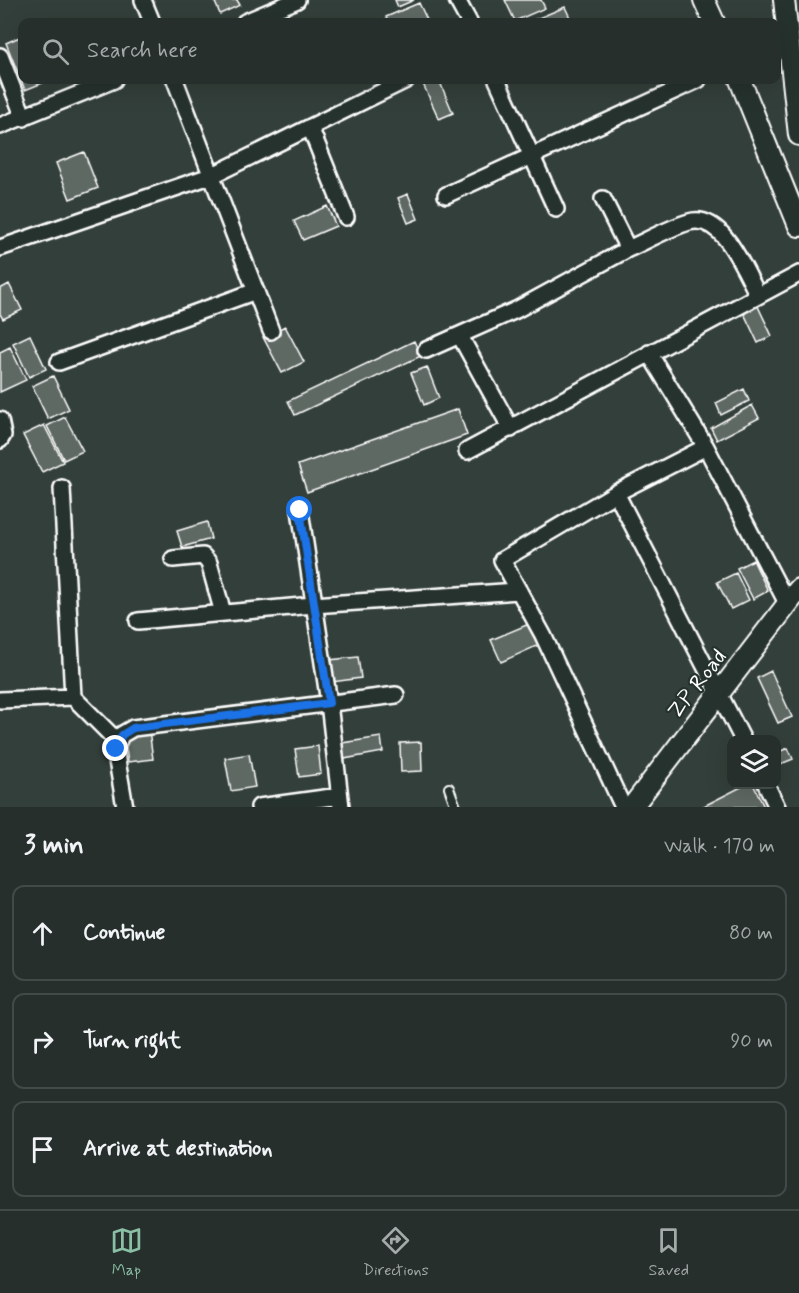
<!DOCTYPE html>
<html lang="en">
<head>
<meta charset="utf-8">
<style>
	:root { --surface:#262f2c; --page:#2e3734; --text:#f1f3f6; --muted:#a4a9a9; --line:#424a48; --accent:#8abfa5 }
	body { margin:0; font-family:Mynerve,sans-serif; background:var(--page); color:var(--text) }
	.controls { position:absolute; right:18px; bottom:18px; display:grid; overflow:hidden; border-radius:12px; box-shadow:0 6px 24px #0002 }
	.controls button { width:54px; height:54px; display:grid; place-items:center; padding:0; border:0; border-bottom:2px solid var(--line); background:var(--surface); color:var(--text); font:30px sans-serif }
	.stop { position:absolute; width:18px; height:18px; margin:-14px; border:4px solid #1a73e8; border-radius:50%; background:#fff }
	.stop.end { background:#1a73e8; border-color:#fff; box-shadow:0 2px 6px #0008 }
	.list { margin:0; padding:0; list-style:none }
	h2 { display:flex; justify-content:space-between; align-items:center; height:78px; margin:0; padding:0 24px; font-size:26px }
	h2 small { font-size:20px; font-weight:400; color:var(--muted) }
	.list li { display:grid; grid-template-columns:39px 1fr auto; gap:18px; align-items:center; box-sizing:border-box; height:96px; margin:0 12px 12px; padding:0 12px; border:2px solid var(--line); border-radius:12px }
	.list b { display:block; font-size:22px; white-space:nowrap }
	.list em { font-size:20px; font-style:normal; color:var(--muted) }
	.icon { flex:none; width:33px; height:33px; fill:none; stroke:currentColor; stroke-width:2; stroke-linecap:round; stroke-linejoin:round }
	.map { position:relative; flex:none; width:799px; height:807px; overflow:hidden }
	.search { position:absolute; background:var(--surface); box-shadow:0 6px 24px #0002; left:18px; right:18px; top:18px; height:66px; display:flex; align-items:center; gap:15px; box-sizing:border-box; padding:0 21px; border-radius:12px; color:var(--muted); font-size:22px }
	.sheet { height:402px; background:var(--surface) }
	nav { display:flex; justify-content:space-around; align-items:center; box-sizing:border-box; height:84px; border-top:2px solid var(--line); background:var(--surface); font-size:16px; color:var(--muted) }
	nav a { display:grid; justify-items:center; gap:3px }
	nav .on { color:var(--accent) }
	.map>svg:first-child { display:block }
	.building { fill:#5f6964; stroke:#fff; stroke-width:1.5 }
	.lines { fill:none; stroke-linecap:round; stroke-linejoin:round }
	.service-casing { stroke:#fff; stroke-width:12 }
	.minor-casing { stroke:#fff; stroke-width:20 }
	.tertiary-casing { stroke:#fff; stroke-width:24 }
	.service { stroke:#26332d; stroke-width:8 }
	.minor { stroke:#26332d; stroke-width:15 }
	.tertiary { stroke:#26332d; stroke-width:20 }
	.route { stroke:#1a73e8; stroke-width:8 }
	.labels { text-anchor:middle; stroke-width:4.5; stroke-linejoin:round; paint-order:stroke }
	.street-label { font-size:22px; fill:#fff; stroke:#26332d }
</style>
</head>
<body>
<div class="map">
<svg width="799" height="807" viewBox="0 0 799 807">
	<rect width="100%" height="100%" fill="#333f3a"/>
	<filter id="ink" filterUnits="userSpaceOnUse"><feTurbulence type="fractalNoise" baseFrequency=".0167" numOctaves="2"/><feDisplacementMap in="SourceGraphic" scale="12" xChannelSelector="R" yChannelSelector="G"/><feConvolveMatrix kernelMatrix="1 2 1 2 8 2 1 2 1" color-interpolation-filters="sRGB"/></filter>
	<g filter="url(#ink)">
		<path class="building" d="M214,0H237L240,5L220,14Z
			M395,0H414L398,7Z
			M505,0H541L545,8L515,21Z
			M419,3L428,22H388L386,17Z
			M565,7L572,22H535L534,20Z
			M22,36V80H50L25,90L6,43Z
			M432,80H439L453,113L439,119L423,84Z
			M84,152L98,188L70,199L56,163Z
			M408,194L418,219L408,223L398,198Z
			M327,206L336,226L303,240L294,221Z
			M9,284L22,310L3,319L0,314V289Z
			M755,300L772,336L758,343L741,307Z
			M285,326L304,362L282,373L263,337Z
			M30,335L46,369L29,377L13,343Z
			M414,341L421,356L295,415L288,401Z
			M10,347L26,380L0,392V352Z
			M427,367L439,398L424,405L411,373Z
			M53,376L69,409L48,419L32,386Z
			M744,389L749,401L721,415L716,403Z
			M752,405L759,418L717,440L711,428Z
			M458,409L467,435L307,492L298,465Z
			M65,417L83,451L64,460L47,426Z
			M44,425L63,462L42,472L23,435Z
			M207,522L211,539L182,547L177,531Z
			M753,560L768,591L753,599L737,568Z
			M736,573L749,600L731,609L717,582Z
			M529,624L539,645L501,662L491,640Z
			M358,657L361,678L332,682L329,660Z
			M771,671L792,717L778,723L757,678Z
			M149,730L153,759L128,762L124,734Z
			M381,737L383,752L344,759L342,743Z
			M421,742L422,771L401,772L400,743Z
			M318,746L321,774L299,777L295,749Z
			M788,748L793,759L776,766V753Z
			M249,754L255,787L231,791L225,758Z
			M747,784H753L764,807H702Z"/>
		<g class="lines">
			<g class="service-casing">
				<path id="service" d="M449,788L456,807"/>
			</g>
			<g class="minor-casing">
				<path id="minor" d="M143,0L152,22
					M457,0L469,22
					M245,22L297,0
					M0,56L24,118
					M175,80L271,331
					M497,80L556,209
					M0,126L114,80
					M310,127L346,217
					M446,195L698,80
					M0,248L213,175L406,80
					M628,249C648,240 669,228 689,222C723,212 745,272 758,295
					M460,336L511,429
					M426,350L516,310L628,249L603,199
					M649,353L706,447
					M59,362L256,291
					M0,420L3,435L0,440
					M467,451L799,274
					M616,493L743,740
					M300,510L329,703L341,807
					M173,559L203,556L209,563L223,613
					M138,621L313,605L519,591
					M73,697L117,741
					M0,700L73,697L62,488
					M766,784L777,807
					M125,807L115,749L121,735L133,728L396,695
					M259,807L339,796
					M623,807L543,635L502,560L616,493L706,447L788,605"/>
			</g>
			<g class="tertiary-casing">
				<path id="tertiary" d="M704,0L714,22
					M784,0L799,135
					M740,80L799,226
					M632,807L799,589"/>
			</g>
			<use href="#service" class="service"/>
			<use href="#minor" class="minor"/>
			<use href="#tertiary" class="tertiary"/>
		</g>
	</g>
	<g class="lines" filter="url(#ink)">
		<path class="route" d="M116,749L122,735L133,728L329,703L300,510"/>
	</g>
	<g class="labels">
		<g class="street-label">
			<text transform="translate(696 683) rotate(-52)" y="8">ZP Road</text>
		</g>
	</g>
</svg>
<div class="controls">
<button><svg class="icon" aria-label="layers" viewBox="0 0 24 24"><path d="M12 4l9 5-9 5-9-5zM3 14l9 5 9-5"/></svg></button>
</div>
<div class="stop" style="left:300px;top:510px"></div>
<div class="stop end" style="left:116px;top:749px"></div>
<div class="search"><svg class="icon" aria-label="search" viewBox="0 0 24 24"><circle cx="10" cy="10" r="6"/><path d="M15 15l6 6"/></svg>Search here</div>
</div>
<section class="sheet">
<h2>3 min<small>Walk · 170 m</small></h2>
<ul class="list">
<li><svg class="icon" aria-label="ahead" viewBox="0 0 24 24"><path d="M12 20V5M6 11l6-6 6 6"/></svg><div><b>Continue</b></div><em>80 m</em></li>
<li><svg class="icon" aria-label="right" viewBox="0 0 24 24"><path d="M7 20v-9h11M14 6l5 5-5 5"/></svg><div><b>Turn right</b></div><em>90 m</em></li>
<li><svg class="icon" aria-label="arrive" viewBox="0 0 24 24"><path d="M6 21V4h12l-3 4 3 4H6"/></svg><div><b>Arrive at destination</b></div></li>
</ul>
</section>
<nav>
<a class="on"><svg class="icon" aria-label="map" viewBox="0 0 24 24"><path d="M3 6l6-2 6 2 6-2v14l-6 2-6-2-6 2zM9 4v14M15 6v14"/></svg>Map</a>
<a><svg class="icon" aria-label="directions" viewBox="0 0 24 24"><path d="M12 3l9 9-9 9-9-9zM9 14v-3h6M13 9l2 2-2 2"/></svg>Directions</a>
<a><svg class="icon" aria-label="saved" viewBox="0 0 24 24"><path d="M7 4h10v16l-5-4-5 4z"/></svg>Saved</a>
</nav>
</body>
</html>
